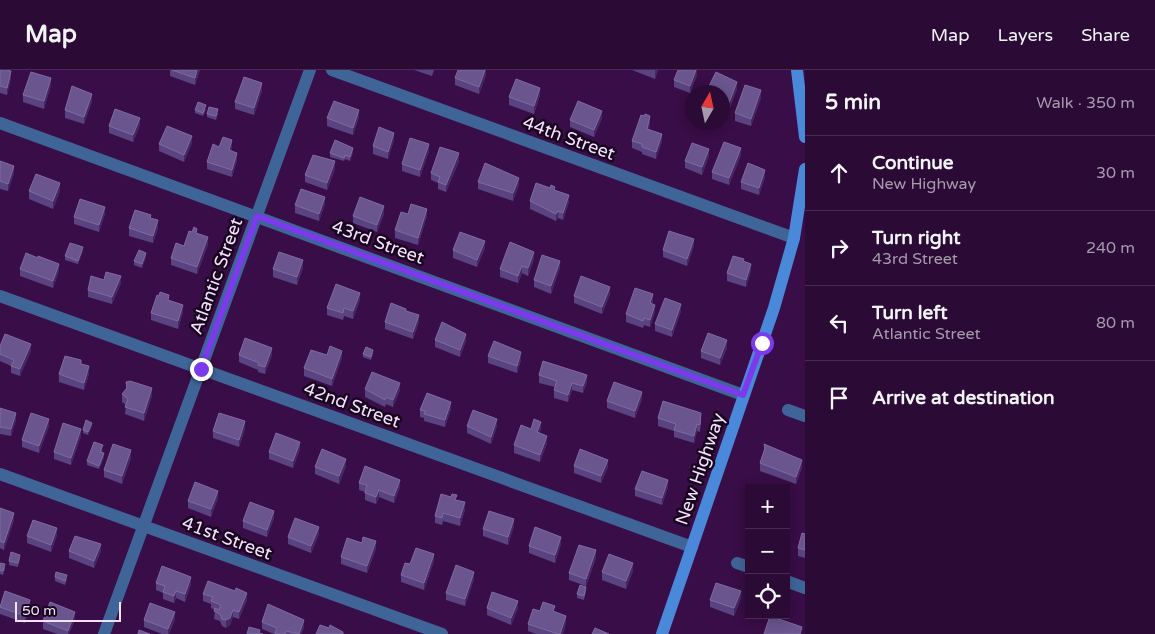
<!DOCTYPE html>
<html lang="en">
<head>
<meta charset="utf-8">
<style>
	:root { --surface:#2b0a35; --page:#33133d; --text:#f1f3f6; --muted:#a69aad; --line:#472b50 }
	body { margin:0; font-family:"Varela Round",sans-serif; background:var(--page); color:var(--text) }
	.controls { position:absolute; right:15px; bottom:15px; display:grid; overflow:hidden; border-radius:0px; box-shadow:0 2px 12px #0003 }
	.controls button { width:45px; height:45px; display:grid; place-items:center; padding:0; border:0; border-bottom:1px solid var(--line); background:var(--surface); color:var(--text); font:25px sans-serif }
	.compass { position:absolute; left:685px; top:15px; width:45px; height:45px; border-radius:50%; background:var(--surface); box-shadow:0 2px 12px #0003; rotate:9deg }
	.scale { position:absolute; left:15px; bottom:12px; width:106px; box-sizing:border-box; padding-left:5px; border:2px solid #f5e1fd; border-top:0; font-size:14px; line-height:18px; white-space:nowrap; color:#f5e1fd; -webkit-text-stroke:4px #17061e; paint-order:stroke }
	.stop { position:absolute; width:15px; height:15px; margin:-11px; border:4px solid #7c3aed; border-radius:50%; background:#fff }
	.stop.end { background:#7c3aed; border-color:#fff; box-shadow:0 1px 5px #0008 }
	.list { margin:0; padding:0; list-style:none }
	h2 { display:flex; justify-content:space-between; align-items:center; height:65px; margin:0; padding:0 20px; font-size:21px }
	h2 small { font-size:16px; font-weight:400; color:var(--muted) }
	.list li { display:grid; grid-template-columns:32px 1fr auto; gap:15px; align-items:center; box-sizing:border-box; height:75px; padding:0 20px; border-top:1px solid var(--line) }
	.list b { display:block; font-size:19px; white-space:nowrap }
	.list p { margin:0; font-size:16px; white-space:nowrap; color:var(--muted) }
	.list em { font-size:16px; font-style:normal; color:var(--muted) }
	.icon { flex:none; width:28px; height:28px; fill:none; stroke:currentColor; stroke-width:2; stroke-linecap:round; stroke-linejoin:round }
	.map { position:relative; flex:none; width:805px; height:564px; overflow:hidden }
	header { display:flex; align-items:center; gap:30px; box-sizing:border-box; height:70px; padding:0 25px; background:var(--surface); border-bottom:1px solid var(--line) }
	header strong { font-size:24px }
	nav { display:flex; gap:28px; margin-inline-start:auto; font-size:18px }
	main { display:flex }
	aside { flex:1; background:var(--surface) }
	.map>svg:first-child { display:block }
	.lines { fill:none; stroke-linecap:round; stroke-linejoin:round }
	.minor { stroke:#3f6598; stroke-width:12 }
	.secondary { stroke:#4a88d9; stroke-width:12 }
	.wall { fill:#594481 }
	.shaded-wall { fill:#452764 }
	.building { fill:#6a558f; stroke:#7f6ba0 }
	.route { stroke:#7c3aed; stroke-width:6 }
	.labels { text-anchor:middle; stroke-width:5; stroke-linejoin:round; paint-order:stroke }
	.street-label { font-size:18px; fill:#f5e1fd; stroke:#17061e }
</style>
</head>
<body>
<header>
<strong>Map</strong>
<nav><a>Map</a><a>Layers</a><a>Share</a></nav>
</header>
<main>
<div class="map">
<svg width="805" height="564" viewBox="0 0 805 564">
	<rect width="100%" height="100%" fill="#390d47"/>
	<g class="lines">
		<path class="minor" d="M332,0L794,168
			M0,53L743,325
			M0,226L692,477
			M788,340L805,346
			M0,404L442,564
			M737,493L749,497
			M786,511L805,518
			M104,564L310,0"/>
		<path class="secondary" d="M797,0L805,67
			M662,564L774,238L794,168L805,99"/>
	</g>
	<path class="wall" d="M0,0L11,8L7,25L0,23Z
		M170,0H200L195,15L170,6Z
		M414,0H434L432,6Z
		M486,0V5L479,24L455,15V8Z
		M632,0H658L655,9Z
		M697,0V5L690,23L674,17V10Z
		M51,15L44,39L23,32V25Z
		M737,19L729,40L724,38L722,22Z
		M262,21L254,45L235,39V32Z
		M540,25L534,44L509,35V27Z
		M761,28L751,56L735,51V43Z
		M92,31L84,54L65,48V40Z
		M206,39L203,46L195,43V40Z
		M218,43L216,50L207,47V44Z
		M359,47L353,65L327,56V48Z
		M602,48L594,67L570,57V50Z
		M650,53L649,59L662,71L656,89L642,84V82L632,78V71Z
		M140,55L133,72L109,63V56Z
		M394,70L388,89L373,84V76Z
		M192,73L184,92L159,81V74Z
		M219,77H232L231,81L237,90L232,107L207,99V92Z
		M429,81L420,107L402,101V94Z
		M353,82L350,91L345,89L344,91L330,87V83Z
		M741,85L729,115L712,109V102Z
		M709,86L702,105L685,98V91Z
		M0,91L14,103L8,121L0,119Z
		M459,91L446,122L438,119V113L431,110V103Z
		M335,99L327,120L305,112V105Z
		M765,107L759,125L741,119V112Z
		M478,112L519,115L513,131L478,119Z
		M555,120L569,132L563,150L558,148L556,151L530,139V131Z
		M29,121H60L53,139L29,129Z
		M325,134L319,151L295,143V135Z
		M105,144L99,162L74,154V147Z
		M384,144L377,162L353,153V146Z
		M427,146L418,175L395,168V160Z
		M151,148L158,158L153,173L129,166V158Z
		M197,164L208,175L197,204L171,195V188Z
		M694,176L687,196L663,187V180Z
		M485,178L477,197L453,188V180Z
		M83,181L78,194L65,190V186Z
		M146,187L142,198L134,195V191Z
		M534,189L528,206L522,203L518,213L500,207V199Z
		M744,191L751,201L746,217L727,211V203Z
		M303,198L297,215L273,207V199Z
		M560,198L551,224L534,217V210Z
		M20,199L59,201L53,218L20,206Z
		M104,210L121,213L112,234L88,227V220Z
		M610,224L602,244L574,233V226Z
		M360,230L353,249L344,246L343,250L327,245V238Z
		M653,231L652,234L655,242L650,257L644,255L643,258L626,252V244Z
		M406,241L419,252L413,269L385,259V252Z
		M681,241L672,267L655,261V254Z
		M183,242L178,259L151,250V243Z
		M435,270L466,271L460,287L435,277Z
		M0,276L31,281L20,306L11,303V296L0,291Z
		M727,278L720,295L701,288V281Z
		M373,283L371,290L363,287V284Z
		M239,285H272L265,304L258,302V300L239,292Z
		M327,285L342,288L332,316L304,306V298Z
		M488,286L521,290L517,303L488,293Z
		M81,294L89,304L84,320L59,312V304Z
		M539,305L587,312L583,323L572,320L568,332L554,328V320L555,317L539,313Z
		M126,312L152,326L144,351L125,344L126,335L122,332V324L126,319Z
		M365,319L400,320L393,337L386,334L385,337L365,327Z
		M642,329L635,348L607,338V331Z
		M0,338L16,350L11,366L0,364Z
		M451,339L445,357L424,351V348L420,347V340Z
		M658,348L701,350L700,362L697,361L694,373L674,367V361L658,356Z
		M49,356L39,383L22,377V370Z
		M92,356L88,365L83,363V360Z
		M467,356H497L491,374L467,363Z
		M245,359L239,377L213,368V361Z
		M531,359H541L539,363L547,373L540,392L514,383V375Z
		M81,366L71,395L54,389V382Z
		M764,374L802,397L796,414L760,401V393L764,382Z
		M103,379L102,382L104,387L99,399L87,395V391Z
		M300,379L293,398L269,389V382Z
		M131,388L122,414L104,407V400Z
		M346,396L339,414L315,404V397Z
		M574,396L608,397L601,413L574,403Z
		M359,413L400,417L394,433L379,427L376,434L365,430V422L359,420Z
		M668,417L662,435L635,426V419Z
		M218,428L211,447L188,438V431Z
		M457,430L465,440L460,456L443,451L442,455L435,453V446Z
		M0,438L14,450L4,480L0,478Z
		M274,448L267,467L243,458V451Z
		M514,456L508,475L483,466V459Z
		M319,464L311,483L288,474V467Z
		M805,464V488L798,486V478Z
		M57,465L51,482L27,473V466Z
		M561,474L555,493L529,483V476Z
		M376,479L367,503L341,494V487Z
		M69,481H101L94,498L69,488Z
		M20,488L18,497L9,495V491Z
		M596,488L586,516L569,510V503Z
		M434,491L424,520L401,512V505L410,494Z
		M0,493L5,498L3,505L0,504Z
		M633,501L626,519L602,510V502Z
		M55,507L67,509L65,515L55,511Z
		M474,509L465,536L446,530V523Z
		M156,513L191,514L185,532L176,528L174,533L163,529V523L156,520Z
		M586,521L584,530L577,528V524Z
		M203,524L247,530L239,549L233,547L230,555L226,558L222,556L220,551L214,549L215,540L211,538V534L203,531Z
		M741,528L734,546L710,537V530Z
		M0,535L30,537L25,553L0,544Z
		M487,538H518L511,555L487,545Z
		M540,541L555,542L566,553L563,564H536L528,561V554Z
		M75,549L69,564H57L43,559V551Z
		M175,549L169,564H162L144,557V550Z
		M262,552L304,558L301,564H274L262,559Z"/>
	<path class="shaded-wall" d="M197,0H200L195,15V8Z
		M485,0H486V5L479,24V17Z
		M655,0H658L655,9Z
		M696,0H697V5L690,23V16Z
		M11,1V8L7,25V18Z
		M51,8V15L44,39V31Z
		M737,12V19L729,40V33Z
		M262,13V21L254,45V38Z
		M540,18V25L534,44V36Z
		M761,20V28L751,56V49Z
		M92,24V31L84,54V47Z
		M359,40V47L353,65V58Z
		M602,41V48L594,67V60Z
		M650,46V53L647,66V59Z
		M140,48V55L133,72V65Z
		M394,63V70L388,89V82Z
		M662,64V71L656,89V82Z
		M192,66V73L184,92V85Z
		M232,70V77L229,87V80Z
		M429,74V81L420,107V100Z
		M353,78V82L350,91V87Z
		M741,78V85L729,115V108Z
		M709,79V86L702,105V97Z
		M237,83V90L232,107V100Z
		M459,83V91L446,122V115Z
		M335,91V99L327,120V113Z
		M14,96V103L8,121V114Z
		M765,100V107L759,125V118Z
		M519,108V115L513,131V123Z
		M60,113V121L53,139V131Z
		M569,125V132L563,150V143Z
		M325,127V134L319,151V144Z
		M384,136V144L377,162V155Z
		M105,137V144L99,162V155Z
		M427,139V146L418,175V168Z
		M558,141V148L556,151V144Z
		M158,150V158L153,173V166Z
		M208,167V175L197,204V197Z
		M694,169V176L687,196V189Z
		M485,171V178L477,197V190Z
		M83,177V181L78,194V191Z
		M534,182V189L528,206V198Z
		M146,183V187L142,198V194Z
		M303,190V198L297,215V207Z
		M560,191V198L551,224V216Z
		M59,194V201L53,218V211Z
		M751,194V201L746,217V210Z
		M522,196V203L518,213V206Z
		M121,206V213L112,234V227Z
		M610,217V224L602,244V237Z
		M360,223V230L353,249V241Z
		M653,224V231L650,240V233Z
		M681,234V241L672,267V260Z
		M183,235V242L178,259V251Z
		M655,235V242L650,257V250Z
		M419,245V252L413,269V262Z
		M466,264V271L460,287V280Z
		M727,270V278L720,295V288Z
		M31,274V281L20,306V299Z
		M272,278V285L265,304V297Z
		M342,281V288L332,316V309Z
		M521,282V290L517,303V296Z
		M89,296V304L84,320V313Z
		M587,305V312L583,323V316Z
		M400,313V320L393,337V330Z
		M572,313V320L568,332V325Z
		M152,318V326L144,351V343Z
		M642,322V329L635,348V341Z
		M451,332V339L445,357V350Z
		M16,343V350L11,366V359Z
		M49,349V356L39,383V376Z
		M497,349V356L491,374V367Z
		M245,351V359L239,377V370Z
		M541,352V359L537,369V362Z
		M92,353V356L88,365V362Z
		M697,354V361L694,373V366Z
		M81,359V366L71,395V388Z
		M547,366V373L540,392V385Z
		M300,372V379L293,398V391Z
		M131,380V388L122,414V406Z
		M104,383V387L99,399V396Z
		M346,389V396L339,414V406Z
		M608,390V397L601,413V406Z
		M802,390V397L796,414V407Z
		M400,410V417L394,433V426Z
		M668,410V417L662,435V428Z
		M379,420V427L376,434V427Z
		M218,421V428L211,447V439Z
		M465,432V440L460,456V448Z
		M274,441V448L267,467V460Z
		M14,443V450L4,480V473Z
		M514,449V456L508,475V467Z
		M319,457V464L311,483V476Z
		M57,458V465L51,482V475Z
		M561,467V474L555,493V485Z
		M376,471V479L367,503V496Z
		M101,474V481L94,498V491Z
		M596,480V488L586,516V509Z
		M434,484V491L424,520V513Z
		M633,493V501L626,519V511Z
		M474,502V509L465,536V529Z
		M191,507V514L185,532V524Z
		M176,521V528L174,533V526Z
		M741,521V528L734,546V538Z
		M247,523V530L239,549V542Z
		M30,530V537L25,553V546Z
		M518,531V538L511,555V548Z
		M233,540V547L230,555L226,558V550Z
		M75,542V549L69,564H68V561Z
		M175,542V549L169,564H168V559Z
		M566,546V553L563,564H560Z
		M304,550V558L301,564H299Z"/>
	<path class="building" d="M0,0H7L11,1L7,18L0,16Z
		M172,0H197L195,8Z
		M458,0H485L479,17L455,8Z
		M678,0H696L690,16L674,10Z
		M31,2L51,8L44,31L23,25Z
		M716,2L737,12L729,33L724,31L722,33V22H706Z
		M244,7L262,13L254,38L235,32Z
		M516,9L540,18L534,36L509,27Z
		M745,15L761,20L751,49L735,43Z
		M72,16L92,24L84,47L65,40Z
		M334,31L359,40L353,58L327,48Z
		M578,31L602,41L594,60L570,50Z
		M198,32L206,35L203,43L195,40Z
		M209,37L218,39L216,46L207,44Z
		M115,39L140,48L133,65L109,56Z
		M645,44L650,46L647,59L662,64L656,82L642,77V74L632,71L641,45L644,46Z
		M167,56L192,66L184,85L159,74Z
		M379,57L394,63L388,82L373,76Z
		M223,67L232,70L229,80L237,83L232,100L207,92L213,74L219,77Z
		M410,68L429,74L420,100L402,94Z
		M335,70L353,78L350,87L345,85L344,88L330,83Z
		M724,72L741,78L729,108L712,102Z
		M692,73L709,79L702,97L685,91Z
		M440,77L459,83L446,115L438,112L440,107L431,103Z
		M313,85L335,91L327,113L305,105Z
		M0,91L14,96L8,114L0,111Z
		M485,93L519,108L513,123L478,112Z
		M748,93L765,100L759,118L741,112Z
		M36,104L60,113L53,131L29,121Z
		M536,113L550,118L551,115L555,117L554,120L569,125L563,143L558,141L556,144L530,131Z
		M301,119L325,127L319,144L295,135Z
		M360,127L384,136L377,155L353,146Z
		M80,129L105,137L99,155L74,147Z
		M411,134L427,139L418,168L395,160L401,142L408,144Z
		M135,140L151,145L150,148L158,150L153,166L129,158Z
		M194,157L197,159L196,163L208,167L197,197L171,188L176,173L184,176L189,161L192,162Z
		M669,161L694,169L687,189L663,180Z
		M460,162L485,171L477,190L453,180Z
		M510,172L534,182L528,198L522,196L518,206L500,199Z
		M70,173L83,177L78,191L65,186Z
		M139,180L146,183L142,194L134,191Z
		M279,182L303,190L297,207L273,199Z
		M26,183L38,188V186L59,194L53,211L20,199Z
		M542,185L560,191L551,216L534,210Z
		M733,186L744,189L743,191L751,194L746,210L727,203Z
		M106,202L121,206L112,227L88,220L91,206L104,210Z
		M581,206L610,217L602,237L574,226Z
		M336,214L360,223L353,241L344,238L343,243L327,238Z
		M635,218L653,224L650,233L655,235L650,250L644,248L643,251L626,244Z
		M160,222L169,225L168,230L183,235L178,251L151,243L157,225L159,226Z
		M665,228L681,234L672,260L655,254Z
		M391,233L406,239V241L419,245L413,262L385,252Z
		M442,252L466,264L460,280L435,270Z
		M708,263L727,270L720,288L701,281Z
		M5,264L31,274L20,299L11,296L14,290L0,284V276Z
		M245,268L272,278L265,297L258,295L259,293L239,285Z
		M494,271L521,282L517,296L488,286Z
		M330,276L342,281L332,309L304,298L311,280L327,285Z
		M366,277L373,280L371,287L363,284Z
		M65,286L81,290V294L89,296L84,313L59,304Z
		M543,291L587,305L583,316L572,313L568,325L554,320L557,311L539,305Z
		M372,302L400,313L393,330L386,327L385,330L365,319Z
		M130,311L152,318L144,343L125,337L128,329L122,324L127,318L126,312Z
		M614,312L642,322L635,341L607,331Z
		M427,323L451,332L445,350L424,344L425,341L420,340Z
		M663,331L701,343L700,355L697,354L694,366L674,360L676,354L658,348Z
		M0,338L16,343L11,359L0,357Z
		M473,340L497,349L491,367L467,356Z
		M31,343L49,349L39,376L22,370Z
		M219,343L245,351L239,370L213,361Z
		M534,349L541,352L537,362L547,366L540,385L514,375L521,355L531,359Z
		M86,350L92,353L88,362L83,360Z
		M63,353L81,359L71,388L54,382Z
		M276,363L300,372L293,391L269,382Z
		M94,372L103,375L100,382L104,383L99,396L87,391Z
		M113,374L131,380L122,406L104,400Z
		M764,374L802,390L796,407L760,393L765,378Z
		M322,379L346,389L339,406L315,397Z
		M580,379L608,390L601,406L574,396Z
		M365,396L400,410L394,426L379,420L376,427L365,423L367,415L359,413Z
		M642,401L668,410L662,428L635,419Z
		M195,412L218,421L211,439L188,431Z
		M441,424L451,427L452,424L457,425L455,430L465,432L460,448L443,443L442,448L435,446Z
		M250,432L274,441L267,460L243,451Z
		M0,438L14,443L4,473L0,471Z
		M489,441L514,449L508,467L483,459Z
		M295,448L319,457L311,476L288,467Z
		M33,450L57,458L51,475L27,466Z
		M535,457L561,467L555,485L529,476Z
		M802,463L805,464V480L798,478Z
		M75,466L101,474L94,491L69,481Z
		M363,467L376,471L367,496L341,487L347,468L362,473Z
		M579,475L596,480L586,509L569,503Z
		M416,478L434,484L424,513L401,505L405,493L410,494Z
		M11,482L20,485L18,493L9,491Z
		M609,484L633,493L626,511L602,502Z
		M0,493L5,494L3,501L0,500Z
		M456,495L474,502L465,529L446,523Z
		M162,496L191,507L185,524L176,521L174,526L163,522L165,516L156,513Z
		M56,502L67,505L65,511L55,507Z
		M208,511L235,521L236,518L247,523L239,542L233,540L230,548L226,550L222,549L220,544L214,541L215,538L219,540L221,535L211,531L213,527L203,524Z
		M716,513L741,521L734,538L710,530Z
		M580,515L586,517L584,526L577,524Z
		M5,521L30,530L25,546L0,537Z
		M492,522L518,531L511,548L487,538Z
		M50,532L75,542L68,561L43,551Z
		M543,532L555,536L553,541L566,546L560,564H558L528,554L533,539L540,541Z
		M150,533L175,542L168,559L144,550Z
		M268,534L304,550L299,564L286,561L285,564H275L277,558L262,552Z
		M770,546L802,557L800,564H764Z
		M320,555L329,558L330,555L343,562V564H316Z
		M249,557L260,560L259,563L263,564H247Z
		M595,558L609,564H592Z
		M139,560L150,564H138Z"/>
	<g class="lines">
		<path class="route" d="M201,299L257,146L743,325L762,273"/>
	</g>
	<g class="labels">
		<g class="street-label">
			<text transform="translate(569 68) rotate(20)" y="6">44th Street</text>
			<text transform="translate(378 172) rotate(20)" y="6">43rd Street</text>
			<text transform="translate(216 206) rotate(-70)" y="6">Atlantic Street</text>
			<text transform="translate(352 335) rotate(20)" y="6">42nd Street</text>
			<text transform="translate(700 399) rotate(-71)" y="6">New Highway</text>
			<text transform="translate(227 468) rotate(20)" y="6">41st Street</text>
		</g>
	</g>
</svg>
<div class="controls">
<button>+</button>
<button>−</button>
<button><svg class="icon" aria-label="locate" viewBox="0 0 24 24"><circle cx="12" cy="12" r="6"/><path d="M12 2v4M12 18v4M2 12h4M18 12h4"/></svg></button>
</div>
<svg class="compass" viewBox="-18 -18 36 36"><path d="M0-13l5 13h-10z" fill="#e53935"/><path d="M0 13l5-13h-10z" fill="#a69aad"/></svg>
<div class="scale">50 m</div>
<div class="stop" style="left:762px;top:273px"></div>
<div class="stop end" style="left:201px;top:299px"></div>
</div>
<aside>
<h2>5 min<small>Walk · 350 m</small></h2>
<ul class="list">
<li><svg class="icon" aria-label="ahead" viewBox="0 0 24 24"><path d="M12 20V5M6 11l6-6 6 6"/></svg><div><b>Continue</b><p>New Highway</p></div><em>30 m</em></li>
<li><svg class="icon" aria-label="right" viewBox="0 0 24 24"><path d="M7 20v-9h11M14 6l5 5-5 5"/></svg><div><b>Turn right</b><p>43rd Street</p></div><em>240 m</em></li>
<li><svg class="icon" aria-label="left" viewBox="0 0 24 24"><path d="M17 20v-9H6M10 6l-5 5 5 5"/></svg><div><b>Turn left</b><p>Atlantic Street</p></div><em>80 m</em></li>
<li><svg class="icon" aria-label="arrive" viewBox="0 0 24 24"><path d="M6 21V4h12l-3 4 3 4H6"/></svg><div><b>Arrive at destination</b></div></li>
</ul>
</aside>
</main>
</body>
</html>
